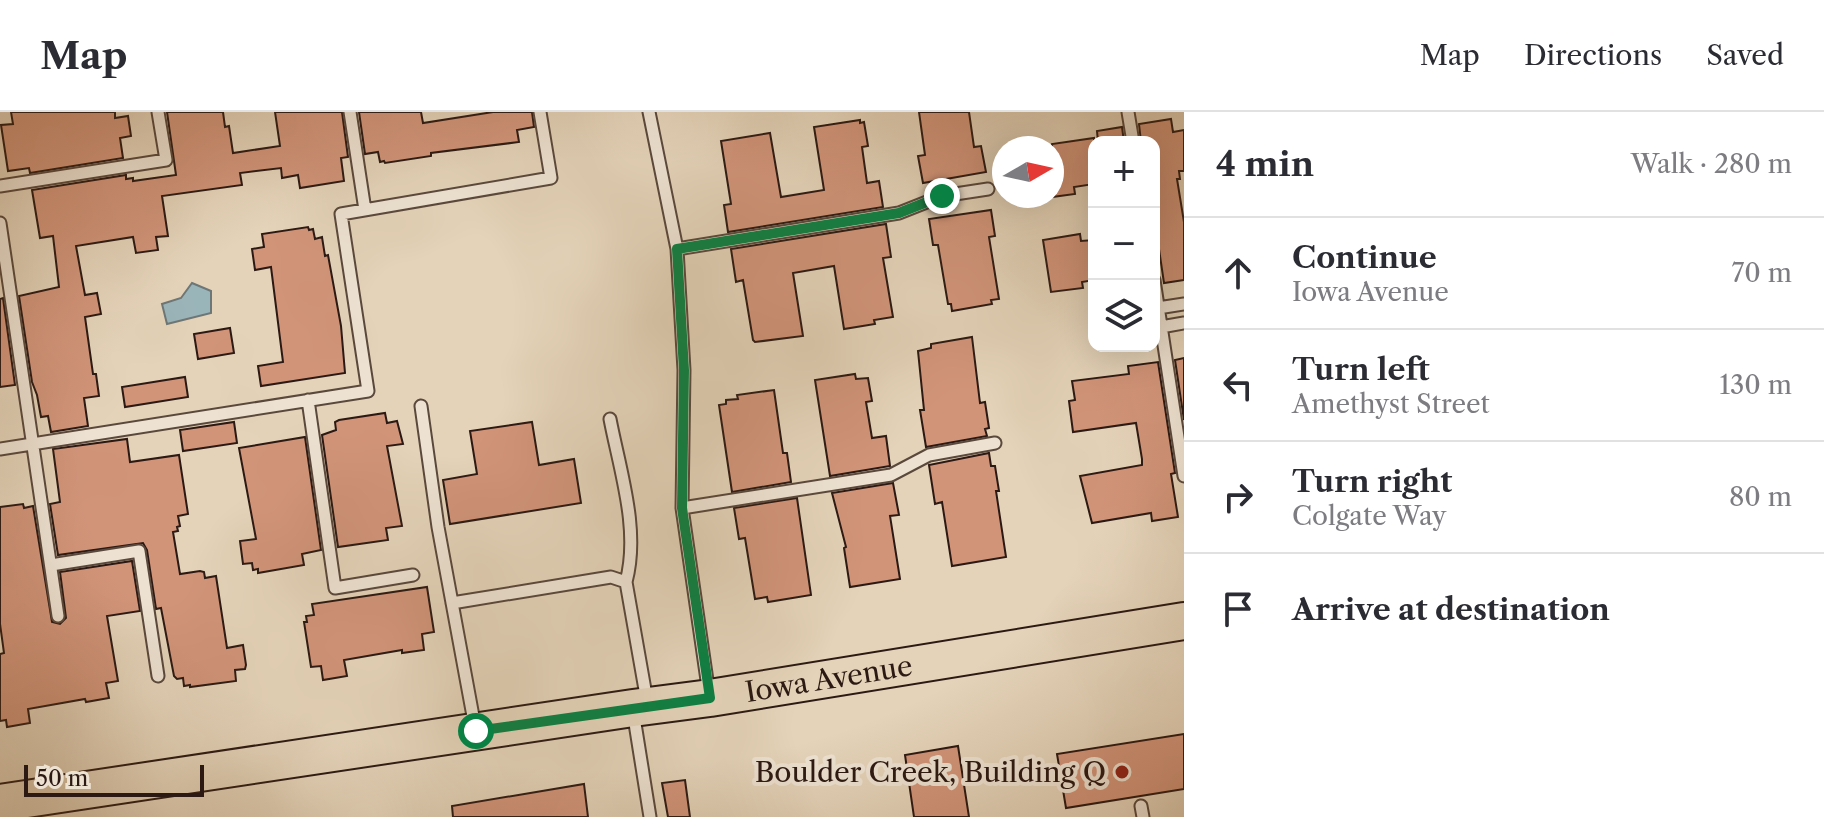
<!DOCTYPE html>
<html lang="en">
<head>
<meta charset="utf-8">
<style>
	:root { --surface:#fff; --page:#f2f2f3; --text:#2b2b33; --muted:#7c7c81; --line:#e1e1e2 }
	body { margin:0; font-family:"Libre Caslon Text",serif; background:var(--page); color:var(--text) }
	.controls { position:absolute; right:24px; top:24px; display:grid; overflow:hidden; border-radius:16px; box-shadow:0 8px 32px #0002 }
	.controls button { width:72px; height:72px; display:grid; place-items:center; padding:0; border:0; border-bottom:2px solid var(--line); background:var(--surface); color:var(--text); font:40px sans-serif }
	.compass { position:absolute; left:992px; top:24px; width:72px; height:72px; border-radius:50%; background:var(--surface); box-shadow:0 8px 32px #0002; rotate:81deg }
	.scale { position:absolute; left:24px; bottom:20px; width:180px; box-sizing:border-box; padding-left:8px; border:4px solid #2c1913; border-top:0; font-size:22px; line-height:28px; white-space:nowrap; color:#2c1913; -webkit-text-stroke:6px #ede2d2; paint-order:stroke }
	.stop { position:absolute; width:24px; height:24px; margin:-18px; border:6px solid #0b8043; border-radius:50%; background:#fff }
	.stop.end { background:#0b8043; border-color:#fff; box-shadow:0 2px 8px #0008 }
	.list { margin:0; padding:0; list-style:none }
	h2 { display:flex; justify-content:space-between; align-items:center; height:104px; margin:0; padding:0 32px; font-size:34px }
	h2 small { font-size:26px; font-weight:400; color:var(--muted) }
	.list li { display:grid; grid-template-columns:52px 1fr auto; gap:24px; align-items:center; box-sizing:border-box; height:112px; padding:0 32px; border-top:2px solid var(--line) }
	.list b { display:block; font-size:30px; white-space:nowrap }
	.list p { margin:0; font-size:26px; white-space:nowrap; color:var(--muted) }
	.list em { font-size:26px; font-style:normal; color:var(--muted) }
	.icon { flex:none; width:44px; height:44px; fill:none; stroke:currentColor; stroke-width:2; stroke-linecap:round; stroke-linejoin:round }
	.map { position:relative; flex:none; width:1184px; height:705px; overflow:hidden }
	header { display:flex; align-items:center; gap:48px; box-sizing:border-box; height:112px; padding:0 40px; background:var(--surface); border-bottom:2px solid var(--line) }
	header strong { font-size:38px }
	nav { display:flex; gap:44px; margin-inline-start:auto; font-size:28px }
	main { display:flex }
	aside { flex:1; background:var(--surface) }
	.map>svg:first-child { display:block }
	.water { fill:#9ab5ba; stroke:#6e7777; stroke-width:2 }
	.building { fill:#d19479; stroke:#2c1913; stroke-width:2 }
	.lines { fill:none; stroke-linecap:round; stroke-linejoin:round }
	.service-casing { stroke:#5a483c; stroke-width:15 }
	.primary-casing { stroke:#2c1913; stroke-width:40 }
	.service { stroke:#ede2d2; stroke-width:11 }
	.primary { stroke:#e4d3b9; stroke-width:36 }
	.route { stroke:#0b8043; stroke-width:10 }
	.poi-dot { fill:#8f2418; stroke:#ede2d2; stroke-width:3 }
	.labels { text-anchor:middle; stroke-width:8; stroke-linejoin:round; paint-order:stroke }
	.street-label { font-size:28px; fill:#2c1913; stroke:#ede2d2 }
	.poi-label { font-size:28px; fill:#2c1913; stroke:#ede2d2; text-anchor:end }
</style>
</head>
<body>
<header>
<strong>Map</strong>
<nav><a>Map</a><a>Directions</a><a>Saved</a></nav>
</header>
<main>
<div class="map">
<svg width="1184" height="705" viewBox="0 0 1184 705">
	<rect width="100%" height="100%" fill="#e4d3b9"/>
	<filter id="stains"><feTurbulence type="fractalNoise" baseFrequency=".0025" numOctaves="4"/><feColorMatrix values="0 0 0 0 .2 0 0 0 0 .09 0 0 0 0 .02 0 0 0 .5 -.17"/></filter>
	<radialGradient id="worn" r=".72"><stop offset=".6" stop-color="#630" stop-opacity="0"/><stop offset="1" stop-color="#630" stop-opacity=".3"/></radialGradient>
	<path class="water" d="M192,171L211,179V201L167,212L162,192L181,186Z"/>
	<path class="building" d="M11,0H115V6L128,4L131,24L120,26L123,46L30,61L29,56L8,59L1,13L13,12Z
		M167,0H223L225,15L229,14L233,41L280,34L275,0H342L348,45L341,46L344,69L300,76L298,63L282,66L281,56L240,61L242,73L162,84L168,124L156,125L158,138L136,141L133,125L76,134L85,183L97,181L101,202L85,205L93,262H96L99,284L84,286L88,314L51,320L48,304L41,305L37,283L32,270L19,184L59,175L53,124L40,126L32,78L126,63V67L133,66V69L176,63Z
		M359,0H421L423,11L493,0H532L534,15L517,18L519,30L431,41V44L385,51L384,49L380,50L378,40L365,42Z
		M919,0H969L974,35L981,34L986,60L923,71L918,44L925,43Z
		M1171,7L1173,20L1184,18V59H1179L1180,67H1177L1184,110V168L1164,171L1155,110H1157L1154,89V30H1141L1139,12Z
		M860,8V11L864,10L868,34L862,35L867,71L879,69L883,95L728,120L724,93L731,92L721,29L770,21L781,85L824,78L814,15Z
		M1122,15L1124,30H1098L1097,19Z
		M1094,26V72L1074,75L1075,82L1052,85V32Z
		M991,98L995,124L989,125L999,187L991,188L992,192L952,199L951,192H948L938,133H933L929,107Z
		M886,112L891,145L883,146L893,205L874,208L875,212L844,217L834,154L793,161L803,224L755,230L753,228L743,168L736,170L731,137Z
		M308,115L309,118L313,117L315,127L322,125L325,144L328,143L341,214L345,261L261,274L258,254L283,250L271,155L255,158L252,137L264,135L262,122Z
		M1080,122L1081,129L1094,128V168L1082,170L1083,176L1051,180L1043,128Z
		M3,186L15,273L0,275V187Z
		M230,216L234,241L198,247L194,222Z
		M972,225L980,291L985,290L989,316L985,317L987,324L926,335L920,298H924L918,239L931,236V232Z
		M1184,246V308L1175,248Z
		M1158,250L1175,361L1171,362L1178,405L1152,409L1151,401L1092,411L1080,364L1142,353V347L1136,311L1073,320L1069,289L1075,288L1072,269L1129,262L1128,254Z
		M855,262L856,267L868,266L872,289L866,290L872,326L886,324L890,354L830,364L815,268Z
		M185,265L188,285L125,295L122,275Z
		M774,278L783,341H787L791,370L732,380L719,293L726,292V288L738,287L737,283Z
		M385,301L387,311L397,309L403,332L387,334L402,414L386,416L388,428L338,435L322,323L336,318L335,310L339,308Z
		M234,310L237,331L183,339L180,318Z
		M532,310L539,353L574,347L581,391L450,412L443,368L477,362L470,319Z
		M305,325L321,438L302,442L304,453L258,461V457L253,458L252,451L243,452L240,429L256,427L239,336Z
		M127,327L130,350L179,343L188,402L178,404L180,414L177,415L178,419L173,420L180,462L200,459L204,460L205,466L216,464L227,536L243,533L246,553L245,557L235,558L236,569L190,575V573L184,574L183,566L177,567L174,564L161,496L156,497L147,438L143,431L58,443L50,392L60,390L53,337Z
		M989,341L991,354H995L999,379H996L1006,445L952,454L942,390L935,392L929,353Z
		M893,371L899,403L890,404L900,467L850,475L844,436L846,435L832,381Z
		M797,386L811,483L768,490L767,485L755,487L745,426L739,427L734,396Z
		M23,392L24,396L33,394L52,510L60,512L66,506L60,460L132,449L140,499L107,504L118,569L106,571L109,586L86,590L85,587L28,597L30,611L7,615L6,608L0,609V542L4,541L0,512V395Z
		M427,475L434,520L422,522L424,538L402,541V538L344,548L347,564L323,568L321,554L311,555L304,510H307L306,504L314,503L312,492Z
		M1184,622V677L1066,696L1057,642Z
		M958,634L969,705H914L905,643Z
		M685,668L690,705H668L662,671Z
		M584,672L588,705H453L452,694Z"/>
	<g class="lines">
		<g class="service-casing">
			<path id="service" d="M350,0L365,98
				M649,0L677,137L684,258L682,396L709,582
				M1128,0L1133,30
				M0,74L166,48L158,0
				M0,111L58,504
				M677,137L899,101L942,84L988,77
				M1154,168L1184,364
				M1158,196L1184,192
				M1161,215L1184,211
				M308,288L335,476L413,463
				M421,294L438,415L475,615
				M610,307C620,359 640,418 626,470
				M0,337L368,279L341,102L551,66L540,0
				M682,396L891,363L929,343L995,331
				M51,453L139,439L158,564
				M452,491L611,465L626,470L647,589
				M633,599L650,705
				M1141,694L1143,705"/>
		</g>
		<g class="primary-casing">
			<g id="primary">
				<path id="s1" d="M0,691L633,596L710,586L1184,509"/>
			</g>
		</g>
		<use href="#service" class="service"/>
		<use href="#primary" class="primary"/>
	</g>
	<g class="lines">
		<path class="route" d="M476,619L710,586L682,396L684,258L677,137L899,101L942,84"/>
	</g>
	<circle class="poi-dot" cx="1122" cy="660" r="8"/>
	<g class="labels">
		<g class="street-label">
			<text dy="10" stroke="none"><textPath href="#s1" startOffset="838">Iowa Avenue</textPath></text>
		</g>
		<g class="poi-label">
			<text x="1106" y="670">Boulder Creek, Building Q</text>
		</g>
	</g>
	<rect width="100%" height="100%" filter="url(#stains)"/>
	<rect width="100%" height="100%" fill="url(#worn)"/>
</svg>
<div class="controls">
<button>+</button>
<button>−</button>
<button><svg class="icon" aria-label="layers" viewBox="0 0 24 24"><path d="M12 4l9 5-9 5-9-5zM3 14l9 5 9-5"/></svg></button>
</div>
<svg class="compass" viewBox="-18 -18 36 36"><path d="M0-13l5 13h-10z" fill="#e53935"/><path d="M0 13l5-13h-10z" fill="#7c7c81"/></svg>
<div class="scale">50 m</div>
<div class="stop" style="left:476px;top:619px"></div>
<div class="stop end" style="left:942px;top:84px"></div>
</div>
<aside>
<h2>4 min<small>Walk · 280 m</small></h2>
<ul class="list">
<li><svg class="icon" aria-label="ahead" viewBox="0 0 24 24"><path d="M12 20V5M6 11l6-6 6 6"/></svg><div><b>Continue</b><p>Iowa Avenue</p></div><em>70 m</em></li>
<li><svg class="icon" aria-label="left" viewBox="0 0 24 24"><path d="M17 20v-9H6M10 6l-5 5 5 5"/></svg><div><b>Turn left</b><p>Amethyst Street</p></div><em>130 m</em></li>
<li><svg class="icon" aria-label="right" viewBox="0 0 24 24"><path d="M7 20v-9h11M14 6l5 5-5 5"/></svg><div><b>Turn right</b><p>Colgate Way</p></div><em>80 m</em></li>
<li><svg class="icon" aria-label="arrive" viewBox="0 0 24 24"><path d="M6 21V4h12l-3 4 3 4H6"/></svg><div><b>Arrive at destination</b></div></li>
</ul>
</aside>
</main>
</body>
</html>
